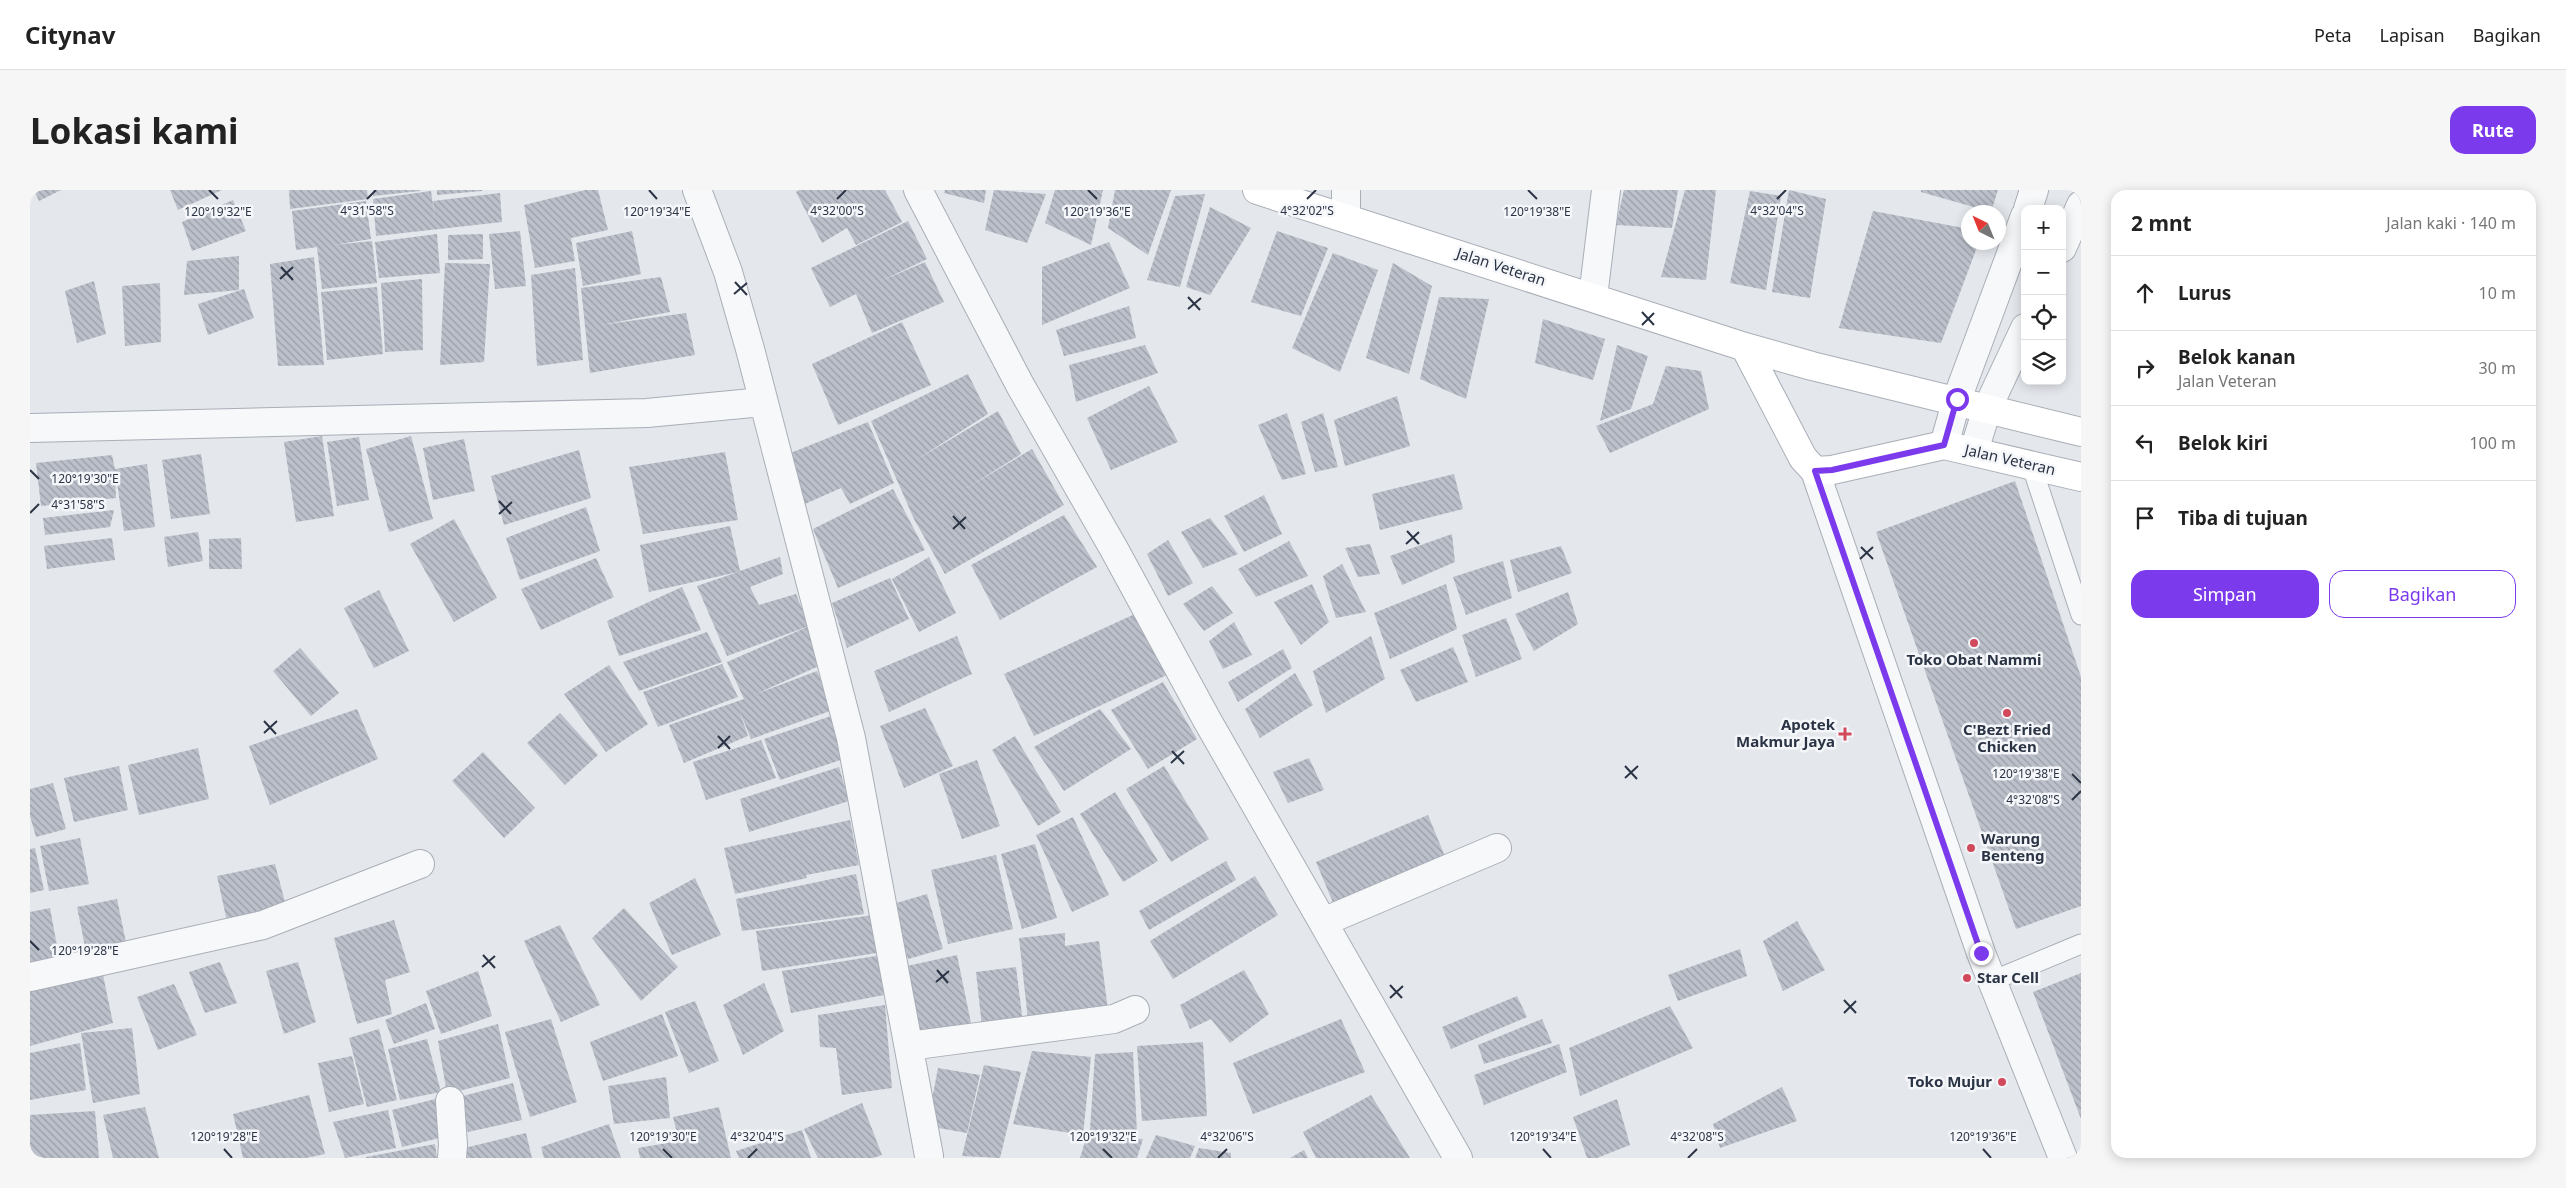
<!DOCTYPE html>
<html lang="id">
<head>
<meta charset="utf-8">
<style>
	:root { --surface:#fff; --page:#f6f6f6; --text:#222; --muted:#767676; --line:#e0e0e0; --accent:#7c3aed }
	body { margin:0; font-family:"Noto Sans",sans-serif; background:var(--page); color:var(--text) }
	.controls { position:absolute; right:15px; top:15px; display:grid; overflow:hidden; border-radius:10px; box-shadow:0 2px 12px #0003 }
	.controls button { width:45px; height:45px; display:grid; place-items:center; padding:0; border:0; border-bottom:1px solid var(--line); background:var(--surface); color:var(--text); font:25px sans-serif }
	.compass { position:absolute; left:1931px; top:15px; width:45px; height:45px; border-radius:50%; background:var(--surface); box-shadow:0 2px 12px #0003; rotate:317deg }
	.stop { position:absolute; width:15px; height:15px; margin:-11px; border:4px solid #7c3aed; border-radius:50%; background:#fff }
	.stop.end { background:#7c3aed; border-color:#fff; box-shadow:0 1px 5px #0008 }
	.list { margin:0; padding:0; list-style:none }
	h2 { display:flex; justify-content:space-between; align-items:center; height:65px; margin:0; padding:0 20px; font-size:21px }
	h2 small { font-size:16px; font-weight:400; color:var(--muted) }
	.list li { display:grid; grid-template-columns:32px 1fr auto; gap:15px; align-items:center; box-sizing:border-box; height:75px; padding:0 20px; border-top:1px solid var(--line) }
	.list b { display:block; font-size:19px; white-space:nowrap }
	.list p { margin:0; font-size:16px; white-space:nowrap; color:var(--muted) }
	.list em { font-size:16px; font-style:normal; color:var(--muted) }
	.actions { display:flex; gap:10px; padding:15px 20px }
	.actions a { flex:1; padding:11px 0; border:1px solid var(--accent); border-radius:15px; text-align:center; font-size:18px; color:var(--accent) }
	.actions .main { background:var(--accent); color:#fff }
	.icon { flex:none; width:28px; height:28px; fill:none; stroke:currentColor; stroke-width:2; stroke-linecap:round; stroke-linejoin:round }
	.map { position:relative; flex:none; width:2051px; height:968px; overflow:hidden; border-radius:15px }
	header { display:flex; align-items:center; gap:30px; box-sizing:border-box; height:70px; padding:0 25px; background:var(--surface); border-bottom:1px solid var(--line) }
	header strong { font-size:24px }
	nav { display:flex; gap:28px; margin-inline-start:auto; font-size:18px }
	.intro { display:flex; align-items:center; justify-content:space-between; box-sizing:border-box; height:120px; padding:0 30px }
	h1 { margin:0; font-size:35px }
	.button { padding:12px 22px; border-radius:15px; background:var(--accent); color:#fff; font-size:18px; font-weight:700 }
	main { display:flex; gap:30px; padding:0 30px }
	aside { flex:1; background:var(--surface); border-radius:15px; box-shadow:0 2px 12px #0003 }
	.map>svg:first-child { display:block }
	.building { fill:url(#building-back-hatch) }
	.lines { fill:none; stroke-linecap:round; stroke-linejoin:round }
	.lane-casing { stroke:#a9aeb7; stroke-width:21 }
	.street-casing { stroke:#a9aeb7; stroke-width:30 }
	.secondary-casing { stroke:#a9aeb7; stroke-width:30 }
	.lane { stroke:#f7f8fa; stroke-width:19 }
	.street { stroke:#f7f8fa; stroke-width:28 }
	.secondary { stroke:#fff; stroke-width:28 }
	.route { stroke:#7c3aed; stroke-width:6 }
	.ticks { fill:none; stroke:#2b3445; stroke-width:2 }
	.poi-dot { fill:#d1495b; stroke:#f4f6f9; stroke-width:2 }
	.labels { text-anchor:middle; stroke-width:5; stroke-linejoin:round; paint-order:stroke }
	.street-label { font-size:15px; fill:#2b3445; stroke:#f4f6f9 }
	.poi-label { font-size:15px; font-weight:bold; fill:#2b3445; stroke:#f4f6f9 }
	.ticks-label { font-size:12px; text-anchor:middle; fill:#2b3445; stroke:#f4f6f9; stroke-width:5; stroke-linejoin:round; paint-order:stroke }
</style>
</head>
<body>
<header>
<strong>Citynav</strong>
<nav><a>Peta</a><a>Lapisan</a><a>Bagikan</a></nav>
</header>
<div class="intro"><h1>Lokasi kami</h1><a class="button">Rute</a></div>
<main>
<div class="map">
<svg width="2051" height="968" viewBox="0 0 2051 968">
	<defs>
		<pattern id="building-back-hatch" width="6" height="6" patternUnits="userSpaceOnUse" patternTransform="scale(1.25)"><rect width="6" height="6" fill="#bbc0ca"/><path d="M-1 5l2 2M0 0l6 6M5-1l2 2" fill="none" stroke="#989da6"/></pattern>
	</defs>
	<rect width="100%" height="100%" fill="#e4e7ec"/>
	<path class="building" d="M4,0H31L9,11Z
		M140,0H192L148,20Z
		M259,0H337L338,9L260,19Z
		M343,0H390V1L343,6Z
		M407,0H452V1L407,5Z
		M555,0H568L578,40L541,48L545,71L505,78L494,15Z
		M769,0H855L872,32L826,55L817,38L792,53L766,2Z
		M915,0H956L954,13L914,3Z
		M964,0L1016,4L997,53L955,40Z
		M1025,0H1073L1061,55L1015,33Z
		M1085,0H1141L1118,65L1078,38Z
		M1594,0H1648L1642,38L1586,35Z
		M1655,0H1686L1676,90L1631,87Z
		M1759,0L1796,9L1780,108L1742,102Z
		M1891,0H1968L1961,22L1891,2Z
		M401,1L405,29L403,11L470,3L472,32L346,46L343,9Z
		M1720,1L1751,6L1736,100L1700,93Z
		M1175,4L1150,97L1117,90L1145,6Z
		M203,10L216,41L162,61L152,32Z
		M336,11L341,49L303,55L342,51L347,93L292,99L287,57L266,60L262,21Z
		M1180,17L1221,38L1180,105L1156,97Z
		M1843,21L1939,39V52H1949L1911,153L1809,138Z
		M878,31L897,69L851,91L895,72L914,112L842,143L826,104L800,117L781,78Z
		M490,41L496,96L465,99L459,44Z
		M602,41L611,84L553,96L546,53Z
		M1247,41L1298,58L1271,126L1221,112Z
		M407,44L410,83L349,88L345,52Z
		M453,44V69L418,70V45Z
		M1079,52L1100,98L1012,135V77Z
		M1303,63L1348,80L1310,182L1262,158Z
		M209,66V100L154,105L157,71Z
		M284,67L294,175L248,176L240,74Z
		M415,73L460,74L454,172L410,175Z
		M1363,73L1402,96L1379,184L1336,168Z
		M545,78L553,170L507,176L501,85Z
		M631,87L640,122L571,135L656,123L665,165L560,183L551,98Z
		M392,89L393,160L355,162L351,93Z
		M64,91L76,144L47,153L35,101Z
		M130,93L131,152L95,156L92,96Z
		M347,97L353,164L297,170L291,102Z
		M214,99L224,128L178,145L168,114Z
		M1409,107L1459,109L1436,209L1390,189Z
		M1099,116L1106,148L1034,166L1026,140Z
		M1513,129L1575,149L1563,190L1505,173Z
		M872,132L901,195L808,235L782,174Z
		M1115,155L1128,183L1046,212L1039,175Z
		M1587,155L1618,166L1601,219L1570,231Z
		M1636,176L1671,181L1679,219L1580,263L1566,236L1623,214Z
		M938,184L958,224L886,270L968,221L991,264L937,298L1002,259L1034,315L915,384L884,329L841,231Z
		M1119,196L1148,252L1081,280L1057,228Z
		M1367,206L1380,256L1315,276L1304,230Z
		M1257,223L1276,284L1252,290L1228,235Z
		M1293,223L1308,277L1285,282L1271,232Z
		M838,232L864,293L820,314L811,298L775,314L758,264Z
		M292,246L304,326L266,332L254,252Z
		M381,246L403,329L359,342L336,259Z
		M329,247L339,310L307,316L297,252Z
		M434,249L445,301L403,310L393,258Z
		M549,260L561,308L474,335L461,286Z
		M695,262L708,330L613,344L599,277Z
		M171,264L180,324L141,329L132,270Z
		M82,265L85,279L86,308L11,316L6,273Z
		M117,274L125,337L94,341L85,279Z
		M1424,284L1433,319L1350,340L1342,304Z
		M1985,291L2051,487V716L1986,739L1846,342Z
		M863,299L895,360L808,398L783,339Z
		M1234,305L1252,344L1214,362L1194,326Z
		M556,317L570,361L490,390L476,348Z
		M84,320L80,337L15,345L13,328Z
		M1034,325L1067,377L970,430L941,375Z
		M1180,328L1208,364L1173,378L1151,342Z
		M424,329L467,408L424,432L380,354Z
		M700,336L710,381L750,367L753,384L720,397L729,415L766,404L779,436L697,466L667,396L708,382L619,402L610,355Z
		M168,342L173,371L138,377L134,347Z
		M1422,344L1425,372L1372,395L1360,366Z
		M82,348L85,370L17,379L14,356Z
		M211,348L212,379H179V349Z
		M1138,350L1163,393L1138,406L1117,364Z
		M1259,351L1278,386L1226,407L1208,379Z
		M1340,354L1350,384L1328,387L1315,358Z
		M1531,356L1542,383L1488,402L1480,370Z
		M899,367L926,423L889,442L862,389Z
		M566,368L584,407L511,440L491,399Z
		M1473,371L1482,408L1436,425L1423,387Z
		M1312,374L1336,422L1306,428L1293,386Z
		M860,388L879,429L817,458L802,413Z
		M1282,394L1299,432L1271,455L1244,412Z
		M1416,394L1427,439L1360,469L1344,423Z
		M1182,396L1203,423L1174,441L1153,414Z
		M652,397L671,440L589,466L577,431Z
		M349,400L379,461L344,478L314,418Z
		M1538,402L1548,434L1504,461L1485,424Z
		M1107,423L1139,484L1004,546L974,484Z
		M1476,428L1492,469L1446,487L1432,445Z
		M1204,432L1222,465L1193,479L1179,451Z
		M777,437L789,476L726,504L787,481L803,520L721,549L709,520L718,546L654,573L639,535L714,509L697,472Z
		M677,442L692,472L609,501L593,472Z
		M927,446L942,484L859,522L844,481Z
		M1341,446L1355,489L1296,523L1283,481Z
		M1423,457L1438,492L1386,512L1370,480Z
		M270,458L309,503L281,526L243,481Z
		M1253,459L1262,478L1208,512L1198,492Z
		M692,474L708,507L628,537L613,502Z
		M579,475L618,534L576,562L534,504Z
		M1265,483L1283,515L1230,548L1215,519Z
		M1133,492L1167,549L1118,579L1081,520Z
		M895,518L923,576L874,598L850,536Z
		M327,519L348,569L240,615L219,556Z
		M1070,519L1101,559L1034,601L1004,557Z
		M530,523L568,565L535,595L497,553Z
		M804,525L820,567L750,590L734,549Z
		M985,546L1031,622L1008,636L962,560Z
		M731,550L746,588L676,610L663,572Z
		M168,558L179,609L109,625L98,575Z
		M453,562L505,618L474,648L422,591Z
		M1279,568L1294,600L1258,613L1243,582Z
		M947,570L970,636L932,649L909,584Z
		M89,576L98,620L44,632L34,588Z
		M1134,576L1179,649L1141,672L1096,599Z
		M809,577L819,611L719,642L710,609Z
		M23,593L36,639L6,647L0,626V599Z
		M1085,602L1128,671L1093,692L1050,624Z
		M1398,625L1416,669L1304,715L1286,672Z
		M1043,627L1079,705L1042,722L1006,645Z
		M820,630L829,675L776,685L777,688L705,704L694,658Z
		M50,648L59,694L19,701L10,656Z
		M1005,654L1027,728L992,739L971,664Z
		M5,658L14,700L0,703V659Z
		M966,665L983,739L918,754L901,680Z
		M1196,671L1206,690L1119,740L1109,721Z
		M245,674L257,720L198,736L187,686Z
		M826,684L834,724L712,741L706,709Z
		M1225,686L1248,725L1143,789L1120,751Z
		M665,688L691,745L642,765L619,713Z
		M897,704L913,759L878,769L863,714Z
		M87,709L98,762L58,771L47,717Z
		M20,718L30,772L0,778V722Z
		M594,718L648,777L611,811L562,748Z
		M844,725L853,762L732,781L726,741Z
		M364,730L380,782L355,790L362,824L327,834L304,748Z
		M1767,731L1795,780L1753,801L1733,751Z
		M530,735L570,815L531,832L494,751Z
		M1035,743V756L1069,751L1078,820L998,830L989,748Z
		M1710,759L1717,786L1648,811L1638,785Z
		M852,765L859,804L761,823L752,781Z
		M927,765L942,838L892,848L877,776Z
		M190,772L207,813L175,823L159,782Z
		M268,772L286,832L254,844L236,781Z
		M986,777L993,833L952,837L946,782Z
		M1214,780L1239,824L1200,853L1181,829L1160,839L1150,815Z
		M448,781L462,826L411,844L396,801Z
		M2051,783V929L2003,802Z
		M73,785L83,833L0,856V801Z
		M734,793L754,841L713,865L693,815Z
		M144,794L167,845L128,860L107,807Z
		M1487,806L1497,827L1421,859L1412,837Z
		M665,811L689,871L659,883L635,822Z
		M396,813L405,839L364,854L355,830Z
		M855,815L862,898L812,905L806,858L790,857L788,825Z
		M1640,816L1663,858L1550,906L1539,858Z
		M632,824L648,866L573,891L560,852Z
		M521,829L547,912L500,927L475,842Z
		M1311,829L1335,882L1223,924L1203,873Z
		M1512,829L1522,853L1454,874L1448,855Z
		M468,834L480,888L417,904L408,851Z
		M102,838L110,904L63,913L51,843Z
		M349,839L367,910L337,917L319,848Z
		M397,849L411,902L370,910L358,859Z
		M1173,852L1177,926L1112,931L1107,856Z
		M50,853L56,900L0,910V863Z
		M1529,854L1537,882L1454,915L1444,885Z
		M1002,861L1061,867L1053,945L983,934Z
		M1103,862L1107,943L1060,940L1065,864Z
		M322,866L334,914L299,922L288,873Z
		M954,875L991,882L970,968L932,966Z
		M908,878L950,885L937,943L897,936Z
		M636,887L640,928L584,934L578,896Z
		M483,893L492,930L438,942L429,907Z
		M1752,897L1767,931L1690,958L1683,934Z
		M279,905L295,964L276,968H213L203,924Z
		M1341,905L1380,968H1286L1273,942Z
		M409,908L418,946L372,957L362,920Z
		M1587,909L1600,955L1567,968H1557L1543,927Z
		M832,913L852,965L843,968H788L774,939Z
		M115,917L129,968H83L73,925Z
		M689,917L701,968H610L608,958L649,951L643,927Z
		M358,920L366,958L315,968L303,932Z
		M65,921L69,968H0V925Z
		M579,934L591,968H514L511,957Z
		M772,940L781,968H709L706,961Z
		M496,943L502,968H432L430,959Z
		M1057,945L1113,949L1107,968H1050Z
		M1126,945L1165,956L1160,968H1116Z
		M405,954L407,968H336V967Z
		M1169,958L1201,963V968H1165Z
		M1274,960L1278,968H1260Z"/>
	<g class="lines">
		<g class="lane-casing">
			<path id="lane" d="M2001,274L2051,425
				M1962,791L2051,754"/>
		</g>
		<g class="street-casing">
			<path id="street" d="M667,0L698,82L720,159L821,548L899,966
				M888,0L990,195L1084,359L1177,530L1428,968
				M1316,0V27
				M1998,19L2004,0
				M2032,58L2051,15
				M1563,107L1576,0
				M0,238L617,223L733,212
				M1914,255L1927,209L1995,26
				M1944,261L1957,219L1995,138
				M1785,281L1951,763L2033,968
				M1293,732L1467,658
				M0,787L233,735L390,674
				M879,856L1084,829L1105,820
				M420,911L423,955L422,968"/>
		</g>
		<g class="secondary-casing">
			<path id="secondary" d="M1227,0L1715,157L1782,176L2051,242
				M1715,157L1773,268L1785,281L1802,280L1914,255L2051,287"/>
		</g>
		<use href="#lane" class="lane"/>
		<use href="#street" class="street"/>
		<use href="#secondary" class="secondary"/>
	</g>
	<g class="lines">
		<path class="route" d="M1927,209L1914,255L1802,280L1785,281L1951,763"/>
	</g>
	<path class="ticks" d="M179,0L188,9M619,0L627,9M1058,0L1067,9M1498,0L1507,9M337,9L346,0M807,9L816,0M1277,9L1286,0M1747,9L1756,0M251,77L263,90M250,89L263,77M705,92L717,105M704,104L717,93M1158,107L1170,120M1158,119L1171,108M1612,122L1624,135M1612,135L1624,123M0,280L9,289M469,311L481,324M0,323L9,314M469,324L482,312M923,326L935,339M923,339L936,327M1377,341L1389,354M1376,354L1389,342M1831,357L1843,369M1830,369L1843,357M234,531L246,544M234,543L247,531M688,546L700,559M688,558L700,546M1142,561L1154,574M1141,573L1154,561M1595,576L1607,589M2042,584L2051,593M1595,588L1608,576M2042,610L2051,601M0,751L9,760M453,765L465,778M452,777L465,766M907,780L918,793M906,792L919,781M1360,795L1372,808M1360,808L1373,796M1814,810L1826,823M1814,823L1826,811M194,959L202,968M633,959L642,968M1073,959L1082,968M1513,959L1521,968M1953,959L1961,968M718,968L727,959M1188,968L1197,959M1658,968L1667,959"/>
	<g class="poi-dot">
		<circle cx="1944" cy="453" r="5"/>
		<circle cx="1977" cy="523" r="5"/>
		<path d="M1812.5 536.5h5v5h5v5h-5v5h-5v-5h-5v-5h5z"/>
		<circle cx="1941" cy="658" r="5"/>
		<circle cx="1937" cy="788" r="5"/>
		<circle cx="1972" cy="892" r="5"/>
	</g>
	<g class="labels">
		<g class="street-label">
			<text transform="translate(1471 77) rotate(18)" y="5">Jalan Veteran</text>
			<text transform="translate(1980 270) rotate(13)" y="5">Jalan Veteran</text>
		</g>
		<g class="poi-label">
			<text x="1944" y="475">Toko Obat Nammi</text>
			<text x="1805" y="540" text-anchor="end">Apotek<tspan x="1805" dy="17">Makmur Jaya</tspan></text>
			<text x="1977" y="545">C'Bezt Fried<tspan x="1977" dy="17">Chicken</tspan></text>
			<text x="1951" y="654" text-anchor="start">Warung<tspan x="1951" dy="17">Benteng</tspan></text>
			<text x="1947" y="793" text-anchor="start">Star Cell</text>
			<text x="1962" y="897" text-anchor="end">Toko Mujur</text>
		</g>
	</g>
	<g class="ticks-label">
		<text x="337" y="25">4°31'58"S</text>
		<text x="807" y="25">4°32'00"S</text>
		<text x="1277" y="25">4°32'02"S</text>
		<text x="1747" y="25">4°32'04"S</text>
		<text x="188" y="26">120°19'32"E</text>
		<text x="627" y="26">120°19'34"E</text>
		<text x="1067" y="26">120°19'36"E</text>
		<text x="1507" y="26">120°19'38"E</text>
		<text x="55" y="293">120°19'30"E</text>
		<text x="48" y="319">4°31'58"S</text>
		<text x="1996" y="588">120°19'38"E</text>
		<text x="2003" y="614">4°32'08"S</text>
		<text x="55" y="765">120°19'28"E</text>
		<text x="194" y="951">120°19'28"E</text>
		<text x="633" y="951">120°19'30"E</text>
		<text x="1073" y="951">120°19'32"E</text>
		<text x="1513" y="951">120°19'34"E</text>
		<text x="1953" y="951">120°19'36"E</text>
		<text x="727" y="951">4°32'04"S</text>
		<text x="1197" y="951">4°32'06"S</text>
		<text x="1667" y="951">4°32'08"S</text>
	</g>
</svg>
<div class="controls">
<button>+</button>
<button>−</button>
<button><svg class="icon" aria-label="locate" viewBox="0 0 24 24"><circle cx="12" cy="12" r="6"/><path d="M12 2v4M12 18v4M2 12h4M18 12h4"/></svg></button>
<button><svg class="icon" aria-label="layers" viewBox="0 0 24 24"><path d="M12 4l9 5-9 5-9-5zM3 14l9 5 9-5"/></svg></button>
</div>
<svg class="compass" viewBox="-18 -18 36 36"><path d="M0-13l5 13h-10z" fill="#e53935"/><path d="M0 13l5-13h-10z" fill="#767676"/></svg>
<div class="stop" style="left:1927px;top:209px"></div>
<div class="stop end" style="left:1951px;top:763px"></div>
</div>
<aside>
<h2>2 mnt<small>Jalan kaki · 140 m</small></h2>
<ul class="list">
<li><svg class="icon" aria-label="ahead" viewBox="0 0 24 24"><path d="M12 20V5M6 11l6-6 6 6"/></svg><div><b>Lurus</b></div><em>10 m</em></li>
<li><svg class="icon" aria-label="right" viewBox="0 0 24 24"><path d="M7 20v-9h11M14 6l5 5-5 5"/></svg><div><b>Belok kanan</b><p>Jalan Veteran</p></div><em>30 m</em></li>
<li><svg class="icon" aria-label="left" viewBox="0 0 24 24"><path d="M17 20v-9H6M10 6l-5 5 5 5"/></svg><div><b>Belok kiri</b></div><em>100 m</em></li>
<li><svg class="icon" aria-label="arrive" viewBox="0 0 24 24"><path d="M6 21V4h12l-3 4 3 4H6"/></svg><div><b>Tiba di tujuan</b></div></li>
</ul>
<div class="actions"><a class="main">Simpan</a><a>Bagikan</a></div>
</aside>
</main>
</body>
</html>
